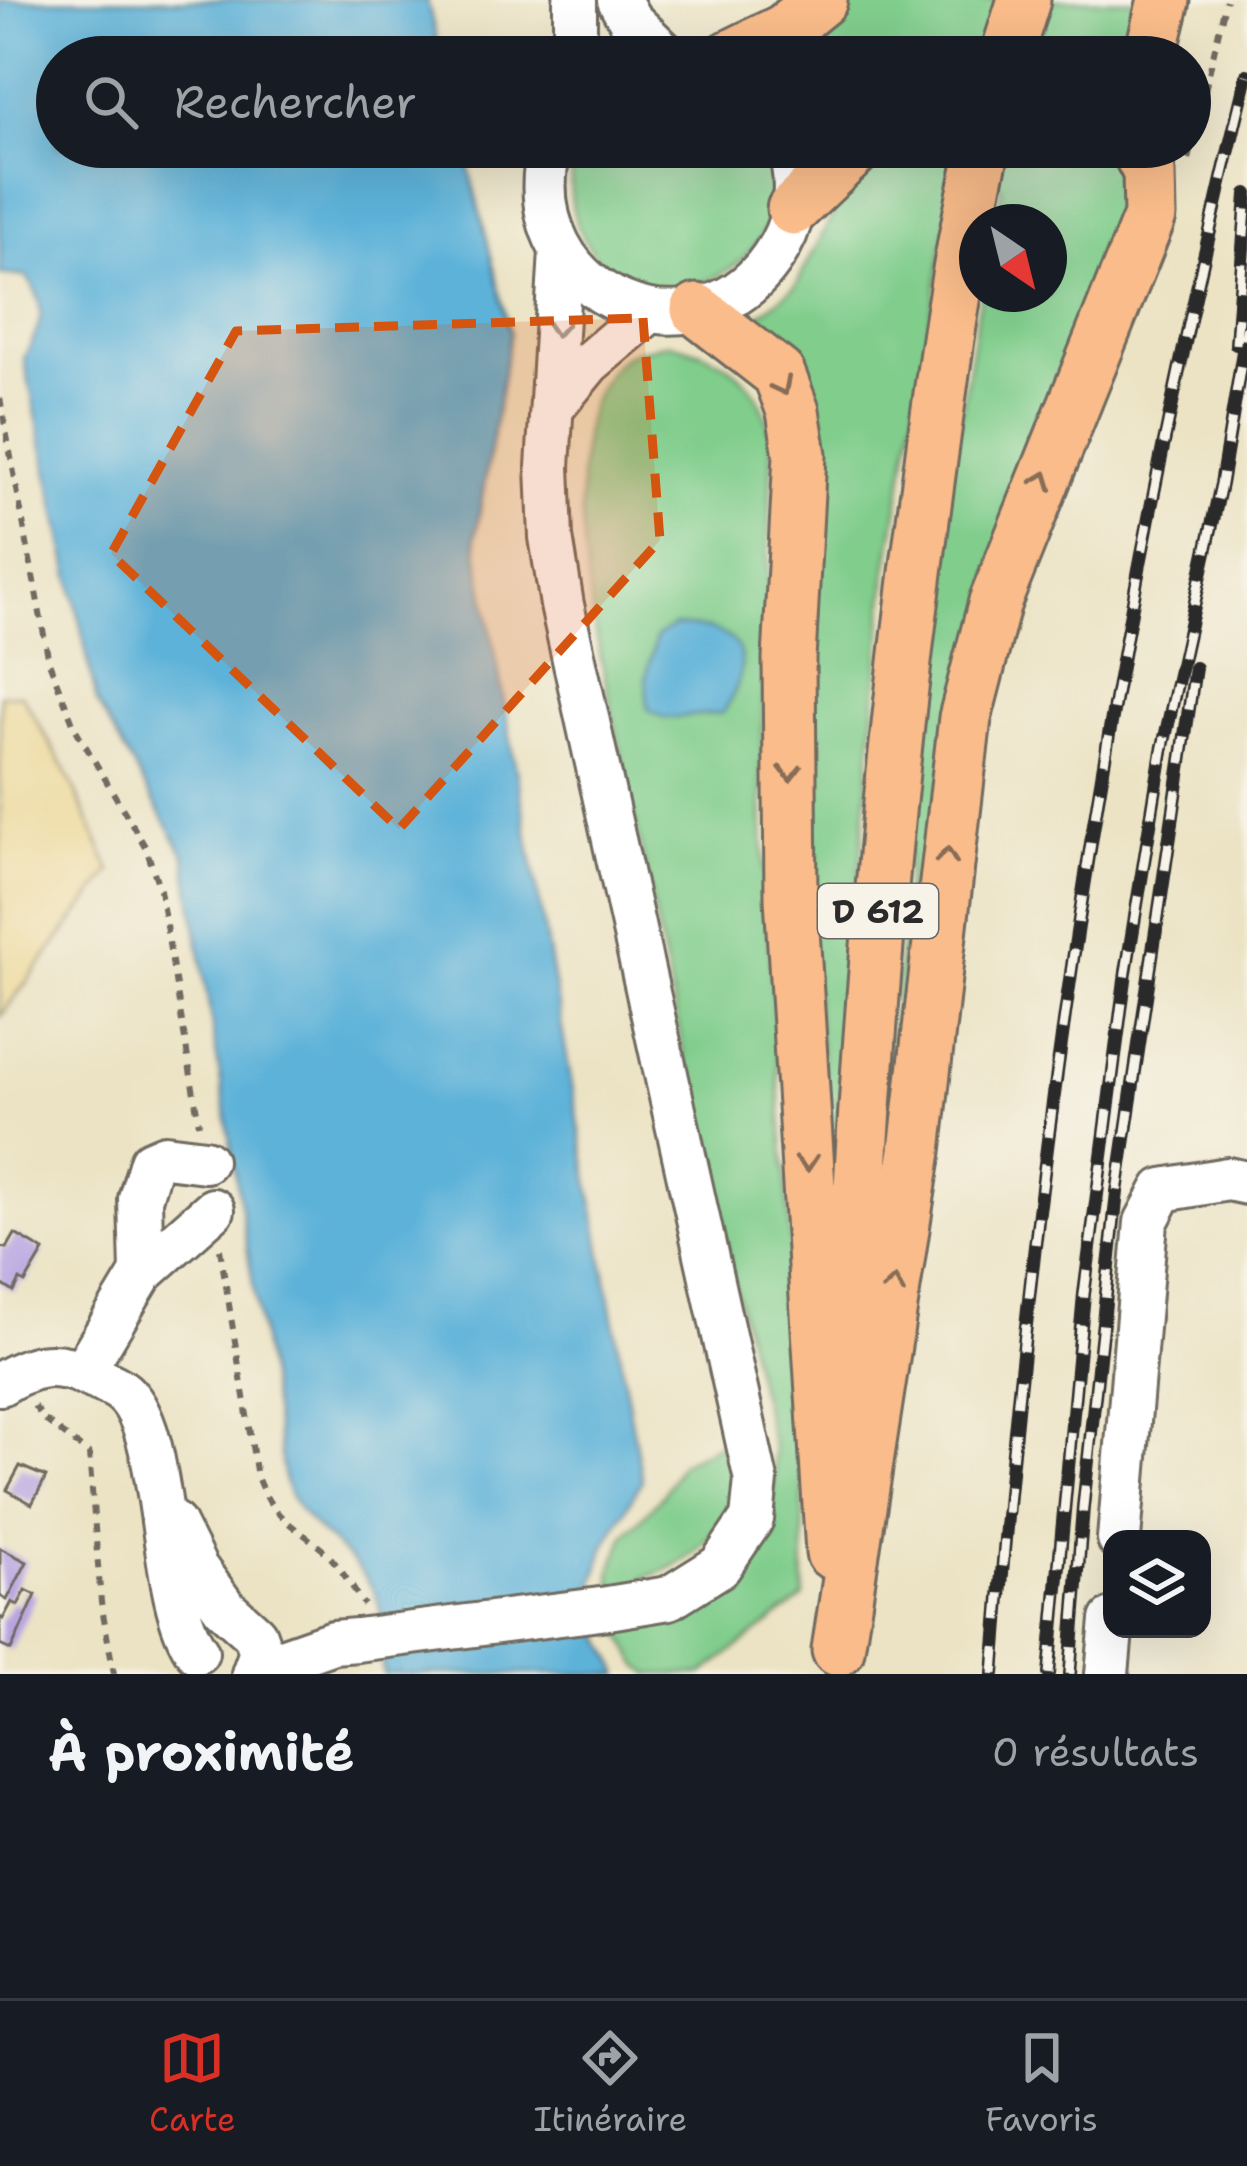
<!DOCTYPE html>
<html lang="fr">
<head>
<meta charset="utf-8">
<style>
	:root { --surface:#171b24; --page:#20242c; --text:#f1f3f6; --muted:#9ea1a6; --line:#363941; --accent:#d93025 }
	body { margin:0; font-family:"Shantell Sans",sans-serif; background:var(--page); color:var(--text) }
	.controls { position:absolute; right:36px; bottom:36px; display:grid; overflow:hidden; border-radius:24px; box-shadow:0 12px 48px #0002 }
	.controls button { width:108px; height:108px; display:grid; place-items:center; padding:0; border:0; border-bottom:3px solid var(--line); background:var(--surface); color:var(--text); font:60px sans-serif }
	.compass { position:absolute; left:959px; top:204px; width:108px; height:108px; border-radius:50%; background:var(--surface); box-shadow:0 12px 48px #0002; rotate:145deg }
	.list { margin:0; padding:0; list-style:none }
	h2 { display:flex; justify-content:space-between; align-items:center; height:156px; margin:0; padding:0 48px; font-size:51px }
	h2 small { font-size:39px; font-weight:400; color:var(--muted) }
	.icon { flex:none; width:66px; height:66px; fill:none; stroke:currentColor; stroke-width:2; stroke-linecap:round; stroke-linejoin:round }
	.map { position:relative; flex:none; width:1247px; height:1674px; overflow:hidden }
	.search { position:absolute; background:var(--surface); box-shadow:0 12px 48px #0002; left:36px; right:36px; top:36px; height:132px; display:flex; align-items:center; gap:30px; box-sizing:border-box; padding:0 42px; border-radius:66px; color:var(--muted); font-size:45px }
	.sheet { height:324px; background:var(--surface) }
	nav { display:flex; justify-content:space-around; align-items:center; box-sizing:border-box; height:168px; border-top:3px solid var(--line); background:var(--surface); font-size:33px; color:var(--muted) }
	nav a { display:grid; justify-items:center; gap:6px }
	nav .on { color:var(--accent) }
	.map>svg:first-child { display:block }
	.green { fill:#80cd8c; stroke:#567c5c; stroke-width:3 }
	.sand { fill:#eeda9e; stroke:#8c8264; stroke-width:3 }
	.water { fill:#5db2d9; stroke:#446e82; stroke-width:3 }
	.building { fill:#b8a4e1 }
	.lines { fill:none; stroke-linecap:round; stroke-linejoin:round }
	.minor-casing { stroke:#6f6b61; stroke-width:48 }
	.major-casing { stroke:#6f6b61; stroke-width:57 }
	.path { stroke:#6f6b61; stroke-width:6; stroke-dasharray:9 9; stroke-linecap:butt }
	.minor { stroke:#fff; stroke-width:42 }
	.major { stroke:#f9bc8a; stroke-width:51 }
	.rail-casing { stroke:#2b2b2b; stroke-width:14 }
	.rail { stroke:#f7f3e8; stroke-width:9; stroke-dasharray:27; stroke-linecap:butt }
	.minor-bridge-casing { stroke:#6f6b61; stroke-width:48; stroke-linecap:butt }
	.minor-bridge { stroke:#fff; stroke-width:42 }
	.oneway { stroke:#a0a0a0 }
	.oneway2 { stroke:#886c56 }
	.marked { fill:#d5540f; fill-opacity:0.2; stroke:#d5540f; stroke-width:9; stroke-dasharray:24 15; stroke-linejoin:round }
	.labels { text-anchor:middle; stroke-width:9; stroke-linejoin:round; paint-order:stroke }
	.shield { fill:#f7f3e8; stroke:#686764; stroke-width:3 }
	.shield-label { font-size:33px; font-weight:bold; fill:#2b2b2b }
</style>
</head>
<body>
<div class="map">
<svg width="1247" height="1674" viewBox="0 0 1247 1674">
	<rect width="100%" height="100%" fill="#f7f3e8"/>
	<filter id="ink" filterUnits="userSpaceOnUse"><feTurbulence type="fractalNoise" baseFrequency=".00833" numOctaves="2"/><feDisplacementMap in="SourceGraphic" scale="24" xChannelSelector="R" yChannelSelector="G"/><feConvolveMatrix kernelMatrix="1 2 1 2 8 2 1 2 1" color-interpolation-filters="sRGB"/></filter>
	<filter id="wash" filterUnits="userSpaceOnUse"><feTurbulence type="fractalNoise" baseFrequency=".004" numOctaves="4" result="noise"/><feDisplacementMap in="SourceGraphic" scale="48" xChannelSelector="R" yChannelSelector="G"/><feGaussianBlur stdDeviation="2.7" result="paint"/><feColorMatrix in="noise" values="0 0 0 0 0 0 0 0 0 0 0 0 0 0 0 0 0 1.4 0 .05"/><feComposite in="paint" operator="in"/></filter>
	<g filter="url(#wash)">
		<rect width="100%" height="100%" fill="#ece3c4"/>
		<path class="green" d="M846,0H997L979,57H771Z
			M1051,0H1146L1126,57H1034Z
			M579,147H765C815,271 633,349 579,229C568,203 568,172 579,147Z
			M1116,147L1135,185L1030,477L873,1249L934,575L981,294H1049V222H995L1002,188L954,181L887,570L833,1167L805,897L815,418L749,323L796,286L844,193L862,175L898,156L950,148Z
			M669,343C727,356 763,380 772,442L761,767L765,893L802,1403L804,1597L702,1674H650L639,1666L617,1627L611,1572L625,1535L664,1494L681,1463L728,1440C730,1452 733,1465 733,1478C733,1528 689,1566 645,1577L652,1621C746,1597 780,1539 773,1447C721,1234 676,1020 632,805C610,695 563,526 588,417C592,398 608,367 625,356C636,349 656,347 669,343Z"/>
		<path class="sand" d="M21,694L66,771L111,871L0,1017V695Z"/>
		<path class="water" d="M0,0H427L441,57H57V147H464L510,333L475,539L642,1480L605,1546L587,1606L620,1674H383C381,1652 385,1618 377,1598C355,1549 299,1530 284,1480L185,856L97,703L24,358C41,326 49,308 27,277L0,274Z
			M674,626C742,626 759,654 723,713L665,718L648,709L646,678L656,637Z"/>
		<g id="blocks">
			<path class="building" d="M15,1234L44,1251L25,1283L20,1280L14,1292L0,1283V1247L7,1248Z
				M20,1466L46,1477L32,1504L7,1490Z
				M0,1548L27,1562L7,1600L0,1596Z
				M26,1590L36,1595L11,1650L0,1645V1617L3,1619L12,1602L18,1605Z"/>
		</g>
	</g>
	<g filter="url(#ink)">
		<use href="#blocks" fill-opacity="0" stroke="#6f6b61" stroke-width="3"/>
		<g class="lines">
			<g class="minor-casing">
				<path id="minor" d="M575,0V57
					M619,0L630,20L668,57
					M550,147C510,297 705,379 780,245C797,215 799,178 788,147
					M561,251L548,467L551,537L562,605L756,1480L752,1519L720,1566L669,1598L608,1608
					M553,407L589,363L649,312
					M142,1273L140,1199L151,1162L165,1156L205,1161
					M82,1373L142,1273L213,1210
					M0,1384C31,1365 52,1360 86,1374C96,1379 110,1383 120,1390C171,1425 155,1595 197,1652
					M174,1524L196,1568L224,1607L255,1635L261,1652L253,1674
					M1119,1539L1146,1222L1163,1190L1228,1179L1247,1183
					M256,1669L333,1642L357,1640
					M1107,1674L1112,1620"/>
			</g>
			<g class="major-casing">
				<path id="major" d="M729,57L784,30L821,0
					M1006,57L1024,0
					M1150,57L1164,0
					M793,209L858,147
					M697,310L779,374L793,411L800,455L789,659L791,898L832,1553
					M849,1392C863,1095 884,800 925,505C941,386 956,265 984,147
					M838,1650L915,1151L965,718L995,602L1150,216L1149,172L1136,147"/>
			</g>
			<path class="path" d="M1189,160L1226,0
				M0,398L49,662L75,728L146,848L160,890L199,1124
				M220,1249L257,1477C275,1521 289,1521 322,1549C339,1564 351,1586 364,1605
				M34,1406L45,1420L89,1454L101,1602L114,1674"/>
			<use href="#minor" class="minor"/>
			<use href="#major" class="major"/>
			<g class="rail-casing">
				<path id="rail" d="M1236,344L1247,194
					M994,1674C1034,1134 1117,601 1247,75
					M1049,1674L1084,1294L1126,972L1162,751L1221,484L1247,327
					M1070,1674L1083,1507L1117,1192L1195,668"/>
			</g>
			<use href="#rail" class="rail"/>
			<g class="minor-bridge-casing">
				<path id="minor-bridge" d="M357,1640L608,1608"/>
			</g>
			<use href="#minor-bridge" class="minor-bridge"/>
		</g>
		<defs><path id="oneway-chevron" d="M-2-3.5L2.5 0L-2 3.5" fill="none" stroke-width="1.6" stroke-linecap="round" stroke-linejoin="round" transform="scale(3)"/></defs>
		<use class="oneway" href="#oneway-chevron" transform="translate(557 329) rotate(93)"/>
		<g class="oneway2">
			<use href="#oneway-chevron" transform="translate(782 387) rotate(63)"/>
			<use href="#oneway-chevron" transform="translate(1043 480) rotate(-69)"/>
			<use href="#oneway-chevron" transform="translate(790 773) rotate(90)"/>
			<use href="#oneway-chevron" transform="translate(947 856) rotate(-84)"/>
			<use href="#oneway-chevron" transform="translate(807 1163) rotate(86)"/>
			<use href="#oneway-chevron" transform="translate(894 1285) rotate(-81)"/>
		</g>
	</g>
	<path class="marked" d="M643,318L660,540L399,829L111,554L236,331Z"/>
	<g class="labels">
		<rect class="shield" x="818" y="884" width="120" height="54" rx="9"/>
		<g class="shield-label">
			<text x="878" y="923">D 612</text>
		</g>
	</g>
</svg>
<div class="controls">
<button><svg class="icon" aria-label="layers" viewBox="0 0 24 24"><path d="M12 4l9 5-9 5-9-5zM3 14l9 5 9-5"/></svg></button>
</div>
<svg class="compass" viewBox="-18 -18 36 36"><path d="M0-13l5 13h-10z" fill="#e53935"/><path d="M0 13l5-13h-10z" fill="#9ea1a6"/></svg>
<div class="search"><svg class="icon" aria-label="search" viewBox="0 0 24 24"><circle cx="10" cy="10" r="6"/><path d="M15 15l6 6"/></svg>Rechercher</div>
</div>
<section class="sheet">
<h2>À proximité<small>0 résultats</small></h2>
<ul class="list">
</ul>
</section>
<nav>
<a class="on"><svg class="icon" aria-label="map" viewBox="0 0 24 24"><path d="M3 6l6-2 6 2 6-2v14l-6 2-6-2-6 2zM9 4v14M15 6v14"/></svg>Carte</a>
<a><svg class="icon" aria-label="directions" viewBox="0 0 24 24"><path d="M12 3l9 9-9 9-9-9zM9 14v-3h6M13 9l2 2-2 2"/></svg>Itinéraire</a>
<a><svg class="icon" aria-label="saved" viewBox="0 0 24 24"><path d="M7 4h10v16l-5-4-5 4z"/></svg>Favoris</a>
</nav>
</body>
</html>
